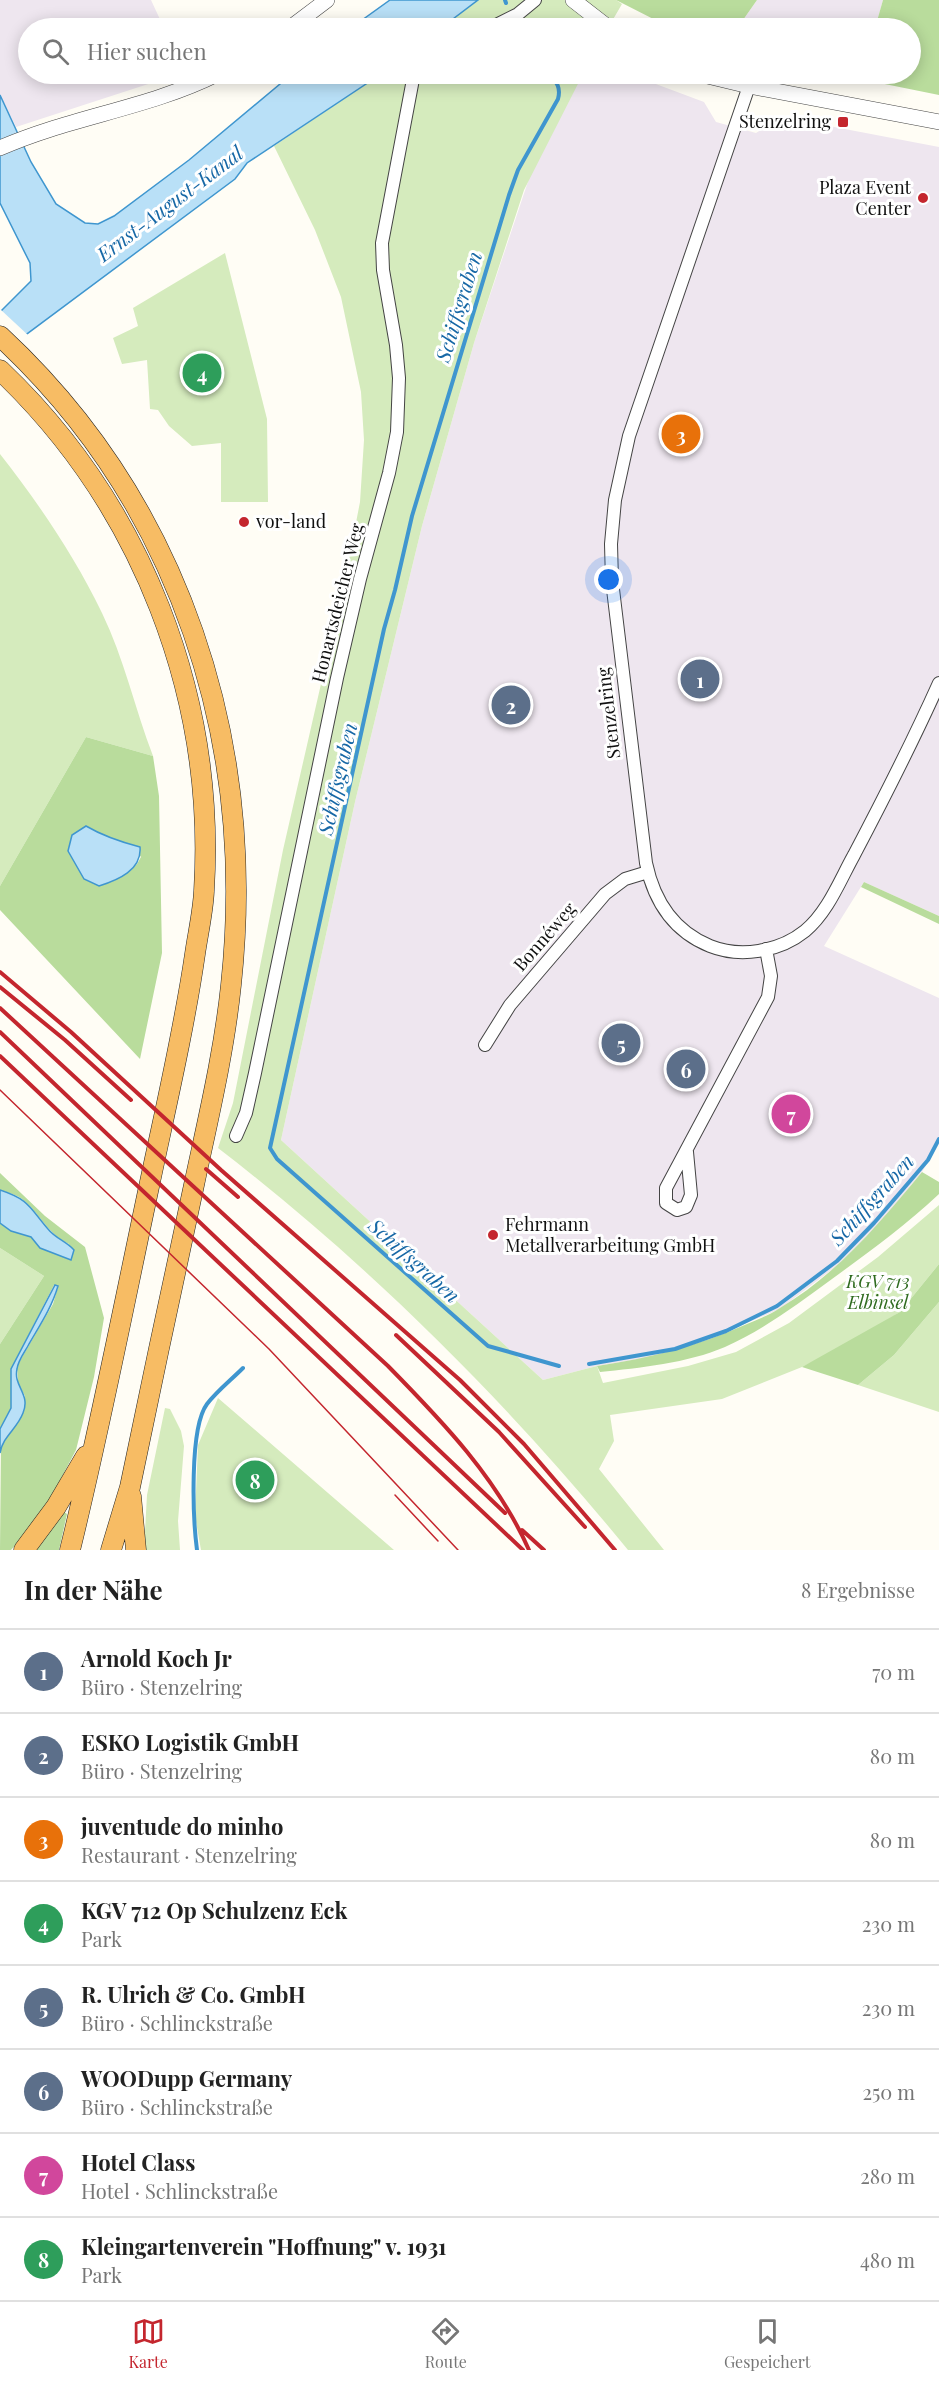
<!DOCTYPE html>
<html lang="de">
<head>
<meta charset="utf-8">
<style>
	:root { --surface:#fff; --page:#f2f2f2; --text:#222; --muted:#767676; --line:#e0e0e0; --accent:#c4262e }
	body { margin:0; font-family:"Playfair Display",serif; background:var(--page); color:var(--text) }
	.you { position:absolute; left:609px; top:580px; width:21px; height:21px; margin:-15px; border:4px solid #fff; border-radius:50%; background:#1a73e8; box-shadow:0 0 0 9px #1a73e833 }
	.badge { display:grid; place-items:center; width:39px; height:39px; border-radius:50%; background:var(--accent); color:#fff; font-size:20px; font-weight:700 }
	.pin { position:absolute; translate:-50% -50%; border:3px solid #fff; box-shadow:0 2px 6px #0006 }
	.list { margin:0; padding:0; list-style:none }
	h2 { display:flex; justify-content:space-between; align-items:center; height:78px; margin:0; padding:0 24px; font-size:26px }
	h2 small { font-size:20px; font-weight:400; color:var(--muted) }
	.list li { display:grid; grid-template-columns:39px 1fr auto; gap:18px; align-items:center; box-sizing:border-box; height:84px; padding:0 24px; border-top:2px solid var(--line) }
	.list b { display:block; font-size:22px; white-space:nowrap }
	.list p { margin:0; font-size:20px; white-space:nowrap; color:var(--muted) }
	.list em { font-size:20px; font-style:normal; color:var(--muted) }
	.icon { flex:none; width:33px; height:33px; fill:none; stroke:currentColor; stroke-width:2; stroke-linecap:round; stroke-linejoin:round }
	.map { position:relative; flex:none; width:939px; height:1550px; overflow:hidden }
	.search { position:absolute; background:var(--surface); box-shadow:0 3px 15px #0003; left:18px; right:18px; top:18px; height:66px; display:flex; align-items:center; gap:15px; box-sizing:border-box; padding:0 21px; border-radius:33px; color:var(--muted); font-size:22px }
	.sheet { height:750px; background:var(--surface) }
	nav { display:flex; justify-content:space-around; align-items:center; box-sizing:border-box; height:84px; border-top:2px solid var(--line); background:var(--surface); font-size:16px; color:var(--muted) }
	nav a { display:grid; justify-items:center; gap:3px }
	nav .on { color:var(--accent) }
	.map>svg:first-child { display:block }
	.industrial { fill:#eee6ef }
	.green { fill:#d5ebbd }
	.forest { fill:#b9dc9c; fill-rule:evenodd }
	.water { fill:#b9e0f7; stroke:#3f96cf; stroke-width:1.5 }
	.pier { fill:#fffdf5 }
	.lines { fill:none; stroke-linecap:round; stroke-linejoin:round }
	.stream { stroke:#3f96cf; stroke-width:4 }
	.minor-casing { stroke:#444; stroke-width:14 }
	.tertiary-casing { stroke:#444; stroke-width:16 }
	.trunk-casing { stroke:#222; stroke-width:21 }
	.minor { stroke:#fff; stroke-width:12 }
	.tertiary { stroke:#fff; stroke-width:15 }
	.trunk { stroke:#f7bc64; stroke-width:20 }
	.tram { stroke:#c4262e; stroke-width:1.5 }
	.rail { stroke:#c4262e; stroke-width:4 }
	.poi-dot { fill:#c4262e; stroke:#fff; stroke-width:2 }
	.labels { text-anchor:middle; stroke-width:6; stroke-linejoin:round; paint-order:stroke }
	.poi-label { font-size:18px; fill:#111; stroke:#fff; text-anchor:end }
	.street-label { font-size:18px; fill:#111; stroke:#fff }
	.park-label { font-size:18px; font-style:italic; fill:#2f6b1f; stroke:#fff }
	.water-label { font-size:20px; font-style:italic; fill:#1768a6; stroke:#fff }
</style>
</head>
<body>
<div class="map">
<svg width="939" height="1550" viewBox="0 0 939 1550">
	<rect width="100%" height="100%" fill="#fffdf5"/>
	<path class="industrial" d="M0,0H151L164,28H28V74H179L16,127L0,95Z
		M757,0H883L875,28H718L743,20Z
		M564,74H629L704,102L716,122L756,133L782,117L939,147V916L864,882L824,946L939,998V1144L922,1172L881,1222L838,1265L780,1309L693,1346L646,1358L597,1366L543,1380L281,1140L355,802L422,526L474,343Z"/>
	<path class="green" d="M478,0H616L622,4L608,28H441Z
		M381,74H583L524,190L474,343L422,526L355,802L281,1140L543,1380L597,1366L603,1383L688,1366L736,1352L789,1323L878,1257L939,1205V1264L900,1312L848,1345L802,1367L722,1399L610,1415L614,1441L599,1469L664,1550H628C507,1402 370,1265 218,1148L233,1103L283,850L345,579L360,502L364,440L361,392L341,297L315,230L274,146Z
		M225,253L267,419L268,502H221V443L192,446L169,426L158,410L150,409L147,360L122,364L113,338L138,326L133,308Z
		M0,454C39,504 74,555 102,613C124,658 135,709 153,756L86,737L0,886Z
		M0,1248L44,1276L0,1344Z
		M939,1302V1412L858,1385L894,1355Z
		M218,1398L394,1550H201L195,1516L198,1445Z
		M165,1408L170,1409L181,1431L184,1446L178,1521L180,1550H144L147,1495Z"/>
	<path class="forest" d="M616,0H757L743,20L718,28H671Z
		M883,0H939V95L860,79L861,74H910V28H875Z
		M86,737L153,756L159,796L162,953L140,1059L0,910V886ZM86,826C93,830 101,836 108,838C125,843 129,841 141,857L137,864L123,876Z
		M864,882L939,916V924L861,887Z
		M922,1172L939,1182V1194C905,1226 869,1252 832,1279C798,1304 763,1330 725,1347C688,1363 639,1368 600,1372L597,1366C650,1358 698,1346 747,1324C758,1319 770,1315 780,1308C837,1274 880,1223 922,1172Z
		M0,1173L45,1216L85,1247L104,1318L94,1377L76,1450L49,1501L30,1528L11,1550H0L1,1444L11,1432L25,1396L18,1383L17,1366L53,1304L58,1287L54,1285L11,1369V1408L0,1429V1344L44,1276L0,1248V1223L11,1231L31,1237L40,1248L71,1260L69,1244C45,1233 39,1210 19,1197C14,1194 6,1192 0,1190Z
		M939,1264V1302L894,1355L858,1385L802,1367L900,1312Z
		M63,1511L67,1514L59,1550H35Z"/>
	<path class="water" d="M390,0H478L441,28H351Z
		M292,74H381L247,163L235,179L0,354V312L31,281L30,263L0,203V95L31,162L56,204L85,223L98,224L114,216L189,160Z
		M86,826C103,836 121,842 140,847C142,870 118,880 99,886L84,879L68,851L72,835Z
		M0,1190C30,1200 29,1207 48,1229C55,1238 67,1242 74,1250L71,1260L40,1248L31,1237L11,1231L0,1223Z
		M55,1285L58,1286C52,1307 40,1325 29,1344C25,1352 18,1360 17,1369C13,1386 31,1394 23,1413C17,1429 3,1436 0,1453V1429L11,1408V1369Z"/>
	<path class="pier" d="M0,309L29,336L0,357Z"/>
	<g class="lines">
		<path class="stream" d="M505,0L506,3
			M550,74C557,83 561,88 558,99L518,170L509,195L412,516L395,590L384,629L270,1148L277,1159L488,1346L559,1366
			M589,1364L675,1349L726,1331L777,1306L837,1261L874,1223L928,1160L939,1139
			M197,1550C193,1520 189,1428 207,1404C217,1391 231,1380 243,1368"/>
		<g class="minor-casing">
			<path id="minor" d="M490,28L518,14L535,0
				M749,86L629,436L615,500L611,544L612,581L646,863C654,901 673,931 710,946C740,958 779,952 805,931C828,912 840,880 854,855C884,798 913,741 939,683
				M485,1045L510,1005L605,894L625,879L648,872
				M236,1136L246,1113L255,1073L337,678L360,579L389,473L397,432L399,378L396,345L383,270L382,243L414,74
				M687,1152L691,1195L686,1207L677,1210L666,1203V1188L768,997L771,976L766,949"/>
		</g>
		<g class="tertiary-casing">
			<path id="tertiary" d="M573,0L609,28
				M290,28L327,0
				M699,74L749,86L939,122
				M0,148C70,117 149,108 217,74"/>
		</g>
		<g class="trunk-casing">
			<path id="trunk" d="M0,336C181,504 257,742 231,985C224,1053 208,1119 194,1185C172,1286 151,1386 130,1487L111,1550
				M0,370C142,505 216,696 204,891C203,912 198,933 195,954C184,1030 166,1106 150,1182C124,1304 100,1428 70,1550
				M131,1496L136,1550
				M24,1550L56,1507L86,1456"/>
		</g>
		<use href="#minor" class="minor"/>
		<use href="#tertiary" class="tertiary"/>
		<use href="#trunk" class="trunk"/>
		<path class="tram" d="M0,1090L269,1349L458,1550
			M395,1495L438,1541"/>
		<path class="rail" d="M0,972L71,1032L221,1170L460,1380L524,1444L615,1550
			M0,987L65,1040L131,1100
			M0,1008L388,1366C443,1422 497,1478 529,1550
			M0,1032L505,1513
			M0,1056L523,1550
			M206,1169L238,1197
			M396,1335L499,1432L585,1527
			M522,1530L544,1550"/>
	</g>
	<g class="poi-dot">
		<rect x="837" y="116" width="12" height="12" rx="3"/>
		<circle cx="923" cy="198" r="6"/>
		<circle cx="244" cy="522" r="6"/>
		<circle cx="493" cy="1235" r="6"/>
	</g>
	<g class="labels">
		<g class="poi-label">
			<text x="831" y="128">Stenzelring</text>
			<text x="911" y="194">Plaza Event<tspan x="911" dy="21">Center</tspan></text>
			<text x="256" y="528" text-anchor="start">vor-land</text>
			<text x="505" y="1231" text-anchor="start">Fehrmann<tspan x="505" dy="21">Metallverarbeitung GmbH</tspan></text>
		</g>
		<g class="street-label">
			<text transform="translate(338 603) rotate(-76)" y="6">Honartsdeicher Weg</text>
			<text transform="translate(609 713) rotate(-97)" y="6">Stenzelring</text>
			<text transform="translate(545 937) rotate(-49)" y="6">Bonnéweg</text>
		</g>
		<g class="park-label">
			<text x="878" y="1288">KGV 713<tspan x="878" dy="21">Elbinsel</tspan></text>
		</g>
		<g class="water-label">
			<text transform="translate(170 204) rotate(-37)" y="7">Ernst-August-Kanal</text>
			<text transform="translate(459 307) rotate(-73)" y="7">Schiffsgraben</text>
			<text transform="translate(338 779) rotate(-77)" y="7">Schiffsgraben</text>
			<text transform="translate(872 1200) rotate(-48)" y="7">Schiffsgraben</text>
			<text transform="translate(414 1261) rotate(42)" y="7">Schiffsgraben</text>
		</g>
	</g>
</svg>
<div class="you"></div>
<div class="pin badge" style="left:700px;top:679px;background:#5c6f8a">1</div>
<div class="pin badge" style="left:511px;top:705px;background:#5c6f8a">2</div>
<div class="pin badge" style="left:681px;top:434px;background:#e8710a">3</div>
<div class="pin badge" style="left:202px;top:373px;background:#2e9e5b">4</div>
<div class="pin badge" style="left:621px;top:1043px;background:#5c6f8a">5</div>
<div class="pin badge" style="left:686px;top:1069px;background:#5c6f8a">6</div>
<div class="pin badge" style="left:791px;top:1114px;background:#d1479c">7</div>
<div class="pin badge" style="left:255px;top:1480px;background:#2e9e5b">8</div>
<div class="search"><svg class="icon" aria-label="search" viewBox="0 0 24 24"><circle cx="10" cy="10" r="6"/><path d="M15 15l6 6"/></svg>Hier suchen</div>
</div>
<section class="sheet">
<h2>In der Nähe<small>8 Ergebnisse</small></h2>
<ul class="list">
<li><span class="badge" style="background:#5c6f8a">1</span><div><b>Arnold Koch Jr</b><p>Büro · Stenzelring</p></div><em>70 m</em></li>
<li><span class="badge" style="background:#5c6f8a">2</span><div><b>ESKO Logistik GmbH</b><p>Büro · Stenzelring</p></div><em>80 m</em></li>
<li><span class="badge" style="background:#e8710a">3</span><div><b>juventude do minho</b><p>Restaurant · Stenzelring</p></div><em>80 m</em></li>
<li><span class="badge" style="background:#2e9e5b">4</span><div><b>KGV 712 Op Schulzenz Eck</b><p>Park</p></div><em>230 m</em></li>
<li><span class="badge" style="background:#5c6f8a">5</span><div><b>R. Ulrich &amp; Co. GmbH</b><p>Büro · Schlinckstraße</p></div><em>230 m</em></li>
<li><span class="badge" style="background:#5c6f8a">6</span><div><b>WOODupp Germany</b><p>Büro · Schlinckstraße</p></div><em>250 m</em></li>
<li><span class="badge" style="background:#d1479c">7</span><div><b>Hotel Class</b><p>Hotel · Schlinckstraße</p></div><em>280 m</em></li>
<li><span class="badge" style="background:#2e9e5b">8</span><div><b>Kleingartenverein &quot;Hoffnung&quot; v. 1931</b><p>Park</p></div><em>480 m</em></li>
</ul>
</section>
<nav>
<a class="on"><svg class="icon" aria-label="map" viewBox="0 0 24 24"><path d="M3 6l6-2 6 2 6-2v14l-6 2-6-2-6 2zM9 4v14M15 6v14"/></svg>Karte</a>
<a><svg class="icon" aria-label="directions" viewBox="0 0 24 24"><path d="M12 3l9 9-9 9-9-9zM9 14v-3h6M13 9l2 2-2 2"/></svg>Route</a>
<a><svg class="icon" aria-label="saved" viewBox="0 0 24 24"><path d="M7 4h10v16l-5-4-5 4z"/></svg>Gespeichert</a>
</nav>
</body>
</html>
